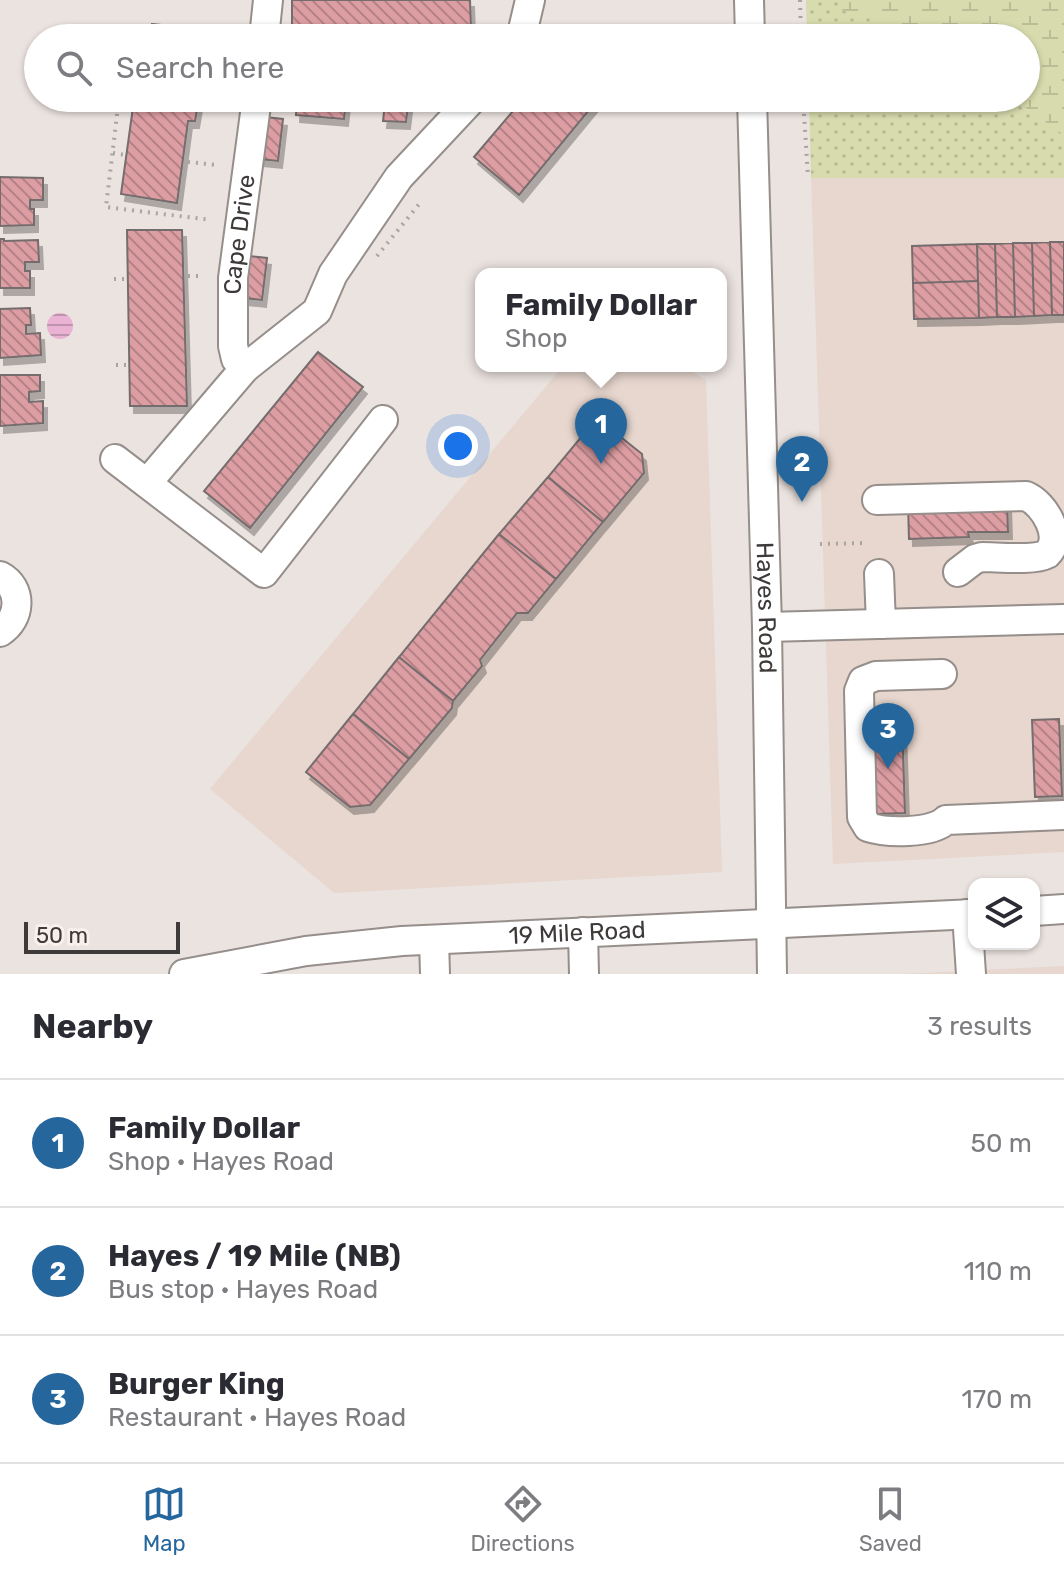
<!DOCTYPE html>
<html lang="en">
<head>
<meta charset="utf-8">
<style>
	:root { --surface:#fff; --page:#f7f7f7; --text:#2b2b33; --muted:#7c7c81; --line:#e1e1e2; --accent:#25679d }
	body { margin:0; font-family:Rubik,sans-serif; background:var(--page); color:var(--text) }
	.controls { position:absolute; right:24px; bottom:24px; display:grid; overflow:hidden; border-radius:16px; box-shadow:0 2px 6px #0004 }
	.controls button { width:72px; height:72px; display:grid; place-items:center; padding:0; border:0; border-bottom:2px solid var(--line); background:var(--surface); color:var(--text); font:40px sans-serif }
	.scale { position:absolute; left:24px; bottom:20px; width:156px; box-sizing:border-box; padding-left:8px; border:4px solid #3d3a39; border-top:0; font-size:22px; line-height:28px; white-space:nowrap; color:#3d3a39; -webkit-text-stroke:6px #f8f0ec; paint-order:stroke }
	.you { position:absolute; left:458px; top:446px; width:28px; height:28px; margin:-20px; border:6px solid #fff; border-radius:50%; background:#1a73e8; box-shadow:0 0 0 12px #1a73e833 }
	.badge { display:grid; place-items:center; width:52px; height:52px; border-radius:50%; background:var(--accent); color:#fff; font-size:26px; font-weight:700 }
	.pin { position:absolute; translate:-50% -66px; filter:drop-shadow(0 2px 4px #0008) }
	.pin::after { content:''; position:absolute; top:42px; width:28px; height:24px; background:inherit; clip-path:polygon(0 0,100% 0,50% 100%) }
	.popup { position:absolute; left:475px; top:268px; width:252px; height:104px; box-sizing:border-box; display:grid; place-content:center; border-radius:16px; background:var(--surface); filter:drop-shadow(0 2px 6px #0005); font-size:26px; white-space:nowrap; color:var(--muted) }
	.popup b { font-size:30px; color:var(--text) }
	.popup::after { content:''; position:absolute; left:50%; top:100%; margin-left:-16px; border:16px solid transparent; border-top-color:var(--surface) }
	.list { margin:0; padding:0; list-style:none }
	h2 { display:flex; justify-content:space-between; align-items:center; height:104px; margin:0; padding:0 32px; font-size:34px }
	h2 small { font-size:26px; font-weight:400; color:var(--muted) }
	.list li { display:grid; grid-template-columns:52px 1fr auto; gap:24px; align-items:center; box-sizing:border-box; height:128px; padding:0 32px; border-top:2px solid var(--line) }
	.list b { display:block; font-size:30px; white-space:nowrap }
	.list p { margin:0; font-size:26px; white-space:nowrap; color:var(--muted) }
	.list em { font-size:26px; font-style:normal; color:var(--muted) }
	.icon { flex:none; width:44px; height:44px; fill:none; stroke:currentColor; stroke-width:2; stroke-linecap:round; stroke-linejoin:round }
	.map { position:relative; flex:none; width:1064px; height:974px; overflow:hidden }
	.search { position:absolute; background:var(--surface); box-shadow:0 2px 6px #0004; left:24px; right:24px; top:24px; height:88px; display:flex; align-items:center; gap:20px; box-sizing:border-box; padding:0 28px; border-radius:44px; color:var(--muted); font-size:30px }
	.sheet { height:488px; background:var(--surface) }
	nav { display:flex; justify-content:space-around; align-items:center; box-sizing:border-box; height:112px; border-top:2px solid var(--line); background:var(--surface); font-size:22px; color:var(--muted) }
	nav a { display:grid; justify-items:center; gap:4px }
	nav .on { color:var(--accent) }
	.map>svg:first-child { display:block }
	.built { fill:#e7d7cf }
	.grass { fill:url(#grass-dots) }
	.wetland { fill:url(#wetland-marsh) }
	.water { fill:url(#water-rules) }
	.building { fill:url(#building-back-hatch); stroke:#756d6d; stroke-width:2; filter:url(#shadow) }
	.lines { fill:none; stroke-linecap:round; stroke-linejoin:round }
	.minor-casing { stroke:#958e8a; stroke-width:32 }
	.path { stroke:#aaa4a1; stroke-width:4; stroke-dasharray:2 6; stroke-linecap:butt }
	.minor { stroke:#fff; stroke-width:28 }
	.labels { text-anchor:middle; stroke-width:7; stroke-linejoin:round; paint-order:stroke }
	.street-label { font-size:24px; fill:#3d3a39; stroke:#f8f0ec }
</style>
</head>
<body>
<div class="map">
<svg width="1064" height="974" viewBox="0 0 1064 974">
	<defs>
		<pattern id="grass-dots" width="8" height="8" patternUnits="userSpaceOnUse" patternTransform="scale(2)"><rect width="8" height="8" fill="#d8dbad"/><path d="M2 2h.1M6 6h.1" fill="none" stroke="#babd96" stroke-width="1.8" stroke-linecap="round"/></pattern>
		<pattern id="wetland-marsh" width="20" height="14" patternUnits="userSpaceOnUse" patternTransform="scale(2)"><rect width="20" height="14" fill="#d8dbad"/><path d="M1 5h8M5 5V1M11 12h8M15 12V8" fill="none" stroke="#babd96"/></pattern>
		<pattern id="water-rules" width="6" height="5" patternUnits="userSpaceOnUse" patternTransform="scale(2)"><rect width="6" height="5" fill="#eab3d4"/><path d="M0 2.5h6" fill="none" stroke="#bf93ad"/></pattern>
		<pattern id="building-back-hatch" width="6" height="6" patternUnits="userSpaceOnUse" patternTransform="scale(2)"><rect width="6" height="6" fill="#dd9ea3"/><path d="M-1 5l2 2M0 0l6 6M5-1l2 2" fill="none" stroke="#b48286"/></pattern>
		<filter id="shadow"><feDropShadow dx="4" dy="7" stdDeviation="0" flood-color="#0004"/></filter>
	</defs>
	<rect width="100%" height="100%" fill="#ebe3df"/>
	<path class="built" d="M811,178H1064V852L833,864Z
		M563,366H683L706,380L722,872L334,893L210,789Z
		M1064,966V974H901Z"/>
	<path class="grass" d="M806,0H1064V178H811L809,98H1026V38H807Z"/>
	<path class="wetland" d="M840,0H1064V135L1012,98H1026V38H901L874,17L837,9Z"/>
	<path class="water" d="M47 326a13 13 0 1 1 26 0a13 13 0 1 1-26 0Z"/>
	<path class="building" d="M292,0H470L471,28L381,31V27L292,28Z
		M152,24L208,30L207,38H151Z
		M587,25L604,38H575Z
		M143,98H199L195,121H188L177,203L121,194L133,107L142,108Z
		M297,98L346,101L344,119L296,115Z
		M524,98H599L519,195L474,157Z
		M385,103L408,105L406,122L383,121Z
		M265,117L283,119L278,161L260,159Z
		M0,177L43,178V200H30V209H34V225L0,226Z
		M127,230H182L187,406H130Z
		M0,239H4V241L38,240L39,262H25V271H30V288H0Z
		M1050,242L1052,315L1034,316L1032,243Z
		M1050,242H1064V315H1052Z
		M1013,243L1015,317H997L995,244Z
		M1013,243H1032L1034,316L1015,317Z
		M977,244H995L997,317L979,318Z
		M977,244L978,281L913,283L912,246Z
		M249,256L267,258L262,300L244,298Z
		M978,281L979,318L914,319L913,283Z
		M30,308L31,325H26V334L40,333L41,355L0,358V309Z
		M318,352L363,387L250,528L204,491Z
		M0,375H40V391L29,392V402L43,401V423L0,426Z
		M597,418L642,454L644,473L603,522L548,477Z
		M548,477L603,522L556,579L499,534Z
		M1007,502L1008,532H968L969,537L909,539L908,504Z
		M499,534L556,579L528,613H517L480,660L482,666L453,701L399,657Z
		M399,657L453,701L452,708L409,759L353,714Z
		M353,714L409,759L370,805L350,807L306,772Z
		M1059,719L1062,796L1035,797L1032,720Z
		M902,724L905,813L875,814L871,725Z"/>
	<g class="lines">
		<g class="minor-casing">
			<g id="minor">
				<path d="M749,0L750,38"/>
				<path d="M264,38L268,0"/>
				<path d="M521,38L530,0"/>
				<path id="s1" d="M752,98L767,627L772,974"/>
				<path id="s2" d="M245,368L236,359L233,346V278L257,98"/>
				<path d="M115,459L264,573L383,420"/>
				<path d="M147,483L245,368L317,311L333,274L399,177L473,98"/>
				<path d="M877,500L1026,496C1045,504 1064,538 1047,554C1034,561 997,557 982,557L975,559L958,572"/>
				<path d="M879,574L881,624"/>
				<path d="M0,576C23,588 21,619 0,632"/>
				<path d="M767,627L1064,619"/>
				<path d="M942,674L876,676L863,681L859,691L862,817L868,827C886,833 932,834 946,820L1064,815"/>
				<path d="M1034,911L1064,909"/>
				<path d="M967,914L971,974"/>
				<path d="M583,932L584,974"/>
				<path d="M434,940L435,974"/>
				<path id="s3" d="M184,974L306,951L402,941L974,914"/>
			</g>
		</g>
		<path class="path" d="M800,0L801,38
			M119,98L106,207L211,220
			M803,98L808,177
			M113,153L125,155
			M188,162L217,165
			M377,256L420,203
			M188,276H204
			M114,279H125
			M116,365H128
			M820,544L867,543"/>
		<use href="#minor" class="minor"/>
	</g>
	<g class="labels">
		<g class="street-label">
			<text dy="8" stroke="none"><textPath href="#s2" startOffset="138">Cape Drive</textPath></text>
			<text dy="8" stroke="none"><textPath href="#s1" startOffset="510">Hayes Road</textPath></text>
			<text dy="8" stroke="none"><textPath href="#s3" startOffset="396">19 Mile Road</textPath></text>
		</g>
	</g>
</svg>
<div class="controls">
<button><svg class="icon" aria-label="layers" viewBox="0 0 24 24"><path d="M12 4l9 5-9 5-9-5zM3 14l9 5 9-5"/></svg></button>
</div>
<div class="scale">50 m</div>
<div class="you"></div>
<div class="pin badge" style="left:601px;top:464px">1</div>
<div class="popup"><b>Family Dollar</b>Shop</div>
<div class="pin badge" style="left:802px;top:502px">2</div>
<div class="pin badge" style="left:888px;top:769px">3</div>
<div class="search"><svg class="icon" aria-label="search" viewBox="0 0 24 24"><circle cx="10" cy="10" r="6"/><path d="M15 15l6 6"/></svg>Search here</div>
</div>
<section class="sheet">
<h2>Nearby<small>3 results</small></h2>
<ul class="list">
<li><span class="badge">1</span><div><b>Family Dollar</b><p>Shop · Hayes Road</p></div><em>50 m</em></li>
<li><span class="badge">2</span><div><b>Hayes / 19 Mile (NB)</b><p>Bus stop · Hayes Road</p></div><em>110 m</em></li>
<li><span class="badge">3</span><div><b>Burger King</b><p>Restaurant · Hayes Road</p></div><em>170 m</em></li>
</ul>
</section>
<nav>
<a class="on"><svg class="icon" aria-label="map" viewBox="0 0 24 24"><path d="M3 6l6-2 6 2 6-2v14l-6 2-6-2-6 2zM9 4v14M15 6v14"/></svg>Map</a>
<a><svg class="icon" aria-label="directions" viewBox="0 0 24 24"><path d="M12 3l9 9-9 9-9-9zM9 14v-3h6M13 9l2 2-2 2"/></svg>Directions</a>
<a><svg class="icon" aria-label="saved" viewBox="0 0 24 24"><path d="M7 4h10v16l-5-4-5 4z"/></svg>Saved</a>
</nav>
</body>
</html>
